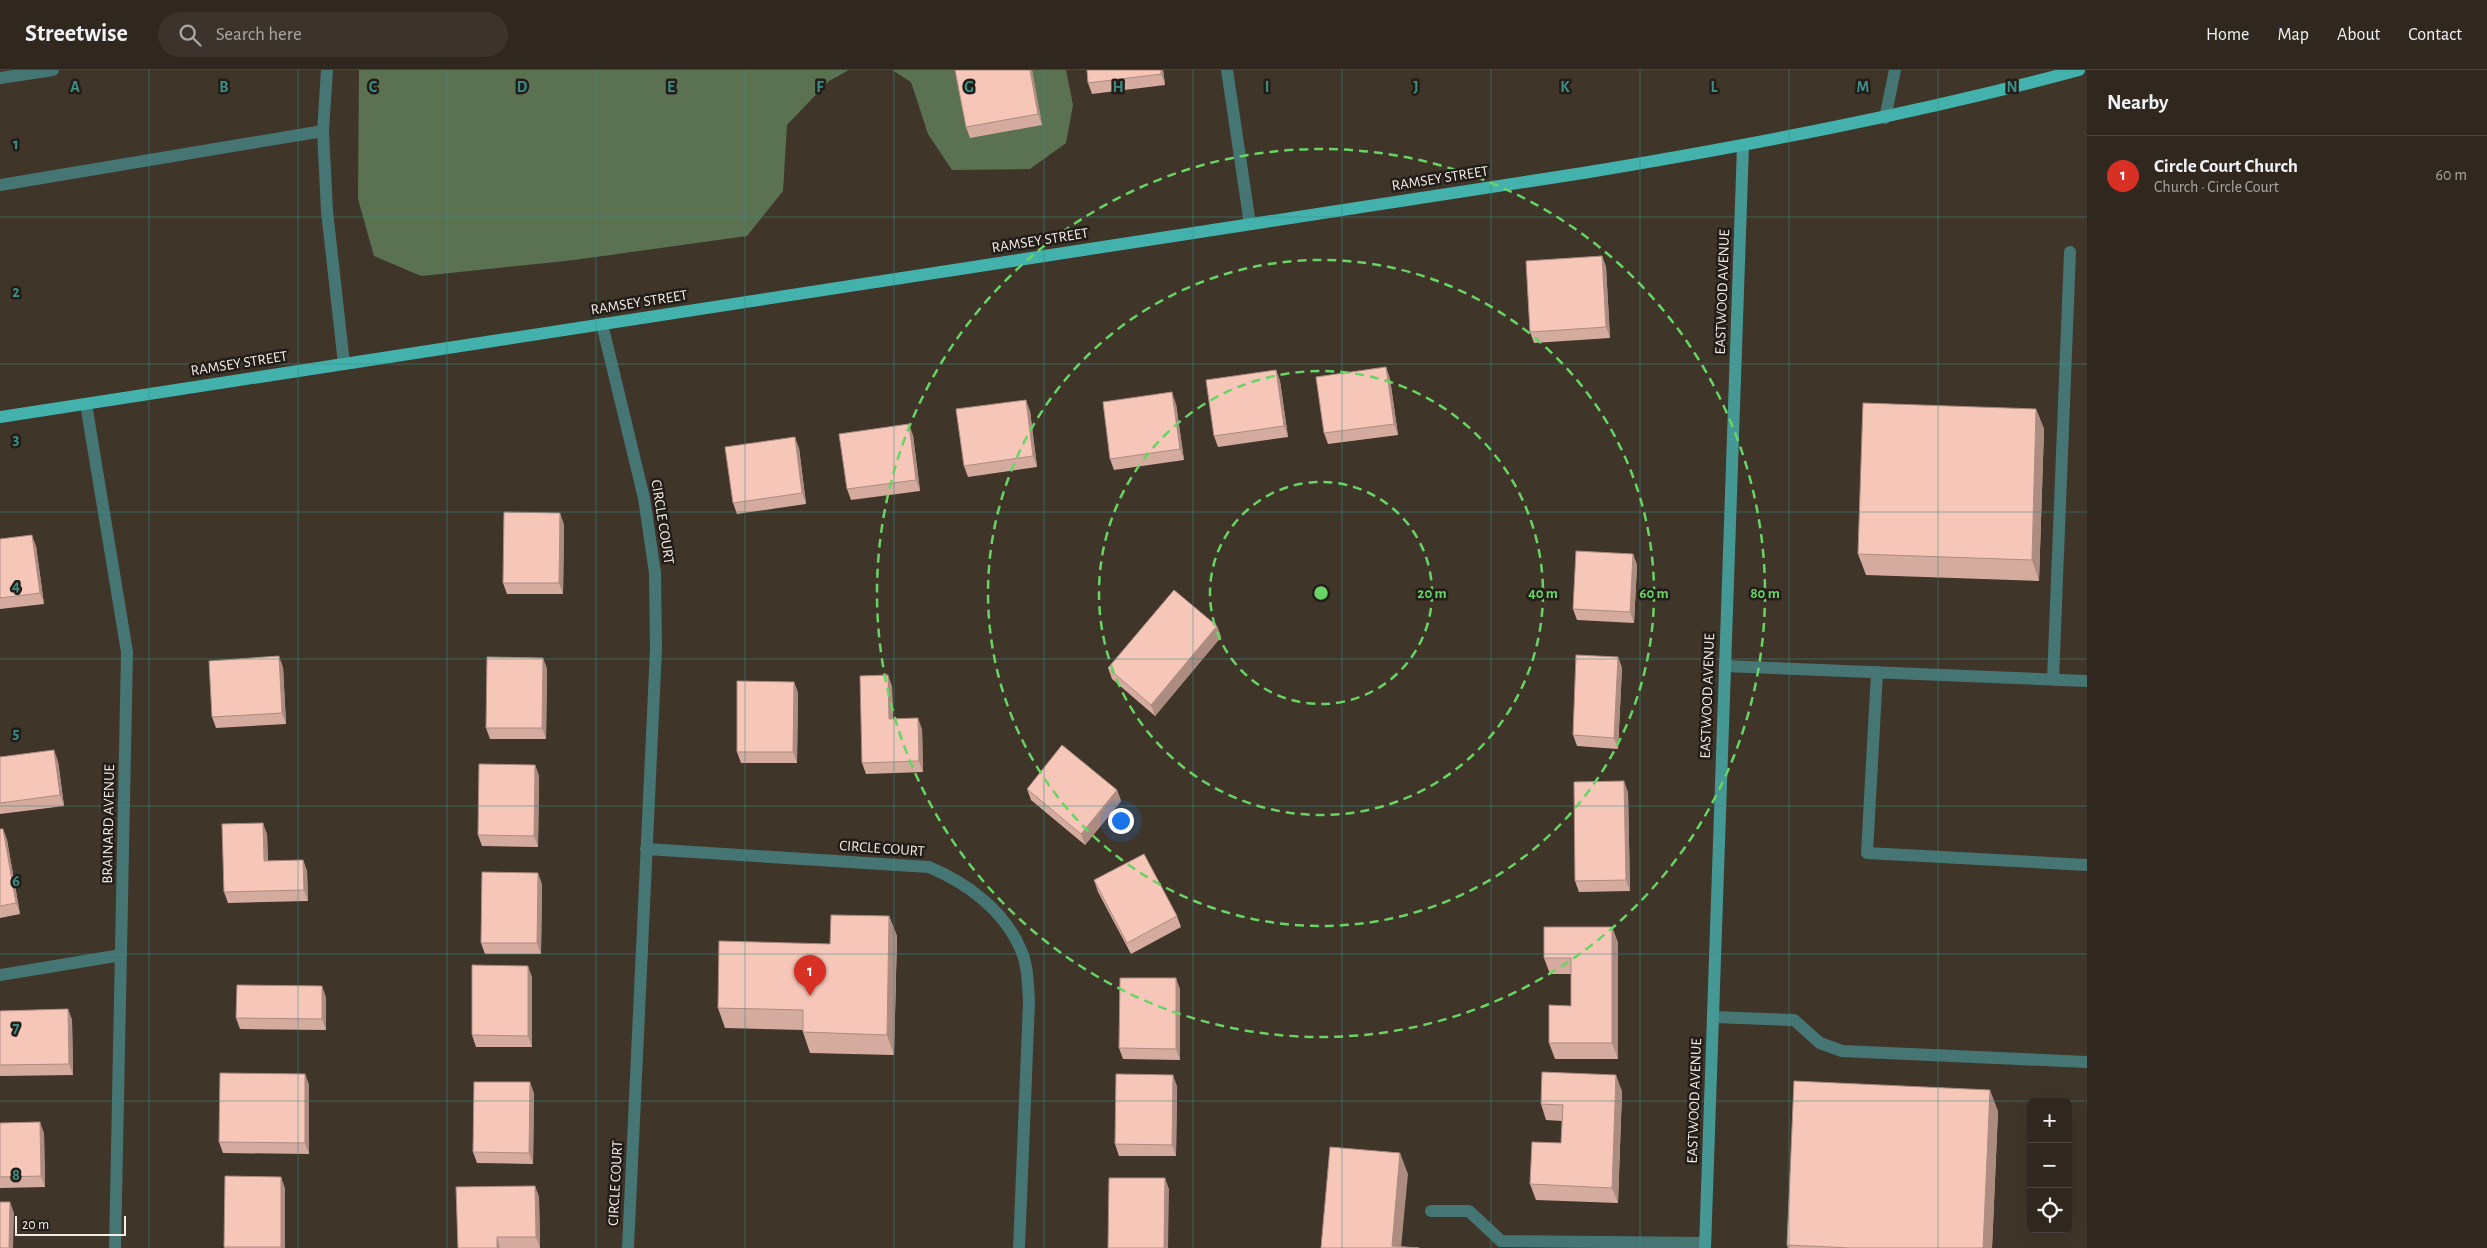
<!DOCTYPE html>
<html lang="en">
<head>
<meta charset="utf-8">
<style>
	:root { --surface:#30281f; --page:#3c342c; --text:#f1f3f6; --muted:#a8a6a4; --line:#4b443d; --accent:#d93025 }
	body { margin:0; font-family:"Alegreya Sans",sans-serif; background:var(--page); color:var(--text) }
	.controls { position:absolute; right:15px; bottom:15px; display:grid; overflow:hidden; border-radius:8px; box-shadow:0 5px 20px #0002 }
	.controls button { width:45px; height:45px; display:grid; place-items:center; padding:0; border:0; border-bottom:1px solid var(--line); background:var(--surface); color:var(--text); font:25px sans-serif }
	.scale { position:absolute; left:15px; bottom:12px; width:111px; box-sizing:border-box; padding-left:5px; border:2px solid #f3ece4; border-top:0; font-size:14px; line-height:18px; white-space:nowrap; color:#f3ece4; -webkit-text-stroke:4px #221d18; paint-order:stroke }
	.you { position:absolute; left:1120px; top:750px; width:18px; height:18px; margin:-12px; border:4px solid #fff; border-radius:50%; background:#1a73e8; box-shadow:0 0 0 8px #1a73e833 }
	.badge { display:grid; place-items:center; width:32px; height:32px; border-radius:50%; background:var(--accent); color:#fff; font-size:16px; font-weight:700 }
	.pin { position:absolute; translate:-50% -41px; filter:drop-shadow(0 1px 2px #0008) }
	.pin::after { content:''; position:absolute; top:26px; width:18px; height:15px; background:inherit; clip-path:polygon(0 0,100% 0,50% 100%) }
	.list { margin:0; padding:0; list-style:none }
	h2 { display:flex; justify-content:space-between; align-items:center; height:65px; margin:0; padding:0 20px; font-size:21px }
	h2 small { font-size:16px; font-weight:400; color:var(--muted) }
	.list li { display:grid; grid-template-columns:32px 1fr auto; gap:15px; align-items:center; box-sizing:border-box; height:80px; padding:0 20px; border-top:1px solid var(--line) }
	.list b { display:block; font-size:19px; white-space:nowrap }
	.list p { margin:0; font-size:16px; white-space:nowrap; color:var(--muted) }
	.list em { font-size:16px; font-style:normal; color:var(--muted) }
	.icon { flex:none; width:28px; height:28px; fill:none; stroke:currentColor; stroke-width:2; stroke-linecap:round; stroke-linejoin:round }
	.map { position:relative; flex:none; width:2087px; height:1178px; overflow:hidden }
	header { display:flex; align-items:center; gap:30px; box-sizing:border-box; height:70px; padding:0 25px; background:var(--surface); border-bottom:1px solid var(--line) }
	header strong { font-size:24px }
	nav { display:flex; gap:28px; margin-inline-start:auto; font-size:18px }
	.search { width:350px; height:45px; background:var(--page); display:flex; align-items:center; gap:12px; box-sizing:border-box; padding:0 18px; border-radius:28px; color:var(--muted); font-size:19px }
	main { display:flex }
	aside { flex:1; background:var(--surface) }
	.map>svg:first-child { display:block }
	.forest { fill:#5a7252 }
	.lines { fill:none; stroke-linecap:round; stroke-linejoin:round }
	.lane { stroke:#457673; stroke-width:12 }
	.street { stroke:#457673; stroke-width:12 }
	.secondary { stroke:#469894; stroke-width:12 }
	.primary { stroke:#43b2ad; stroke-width:12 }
	.wall { fill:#d4ab9e }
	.shaded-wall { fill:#ac8b81 }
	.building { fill:#f6c7b8; stroke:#ac8b81 }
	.grid { fill:none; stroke:#3d8e86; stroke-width:1; stroke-opacity:0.55 }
	.ring { fill:none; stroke:#68d465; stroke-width:2.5; stroke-dasharray:9 6 }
	.labels { text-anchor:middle; stroke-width:5; stroke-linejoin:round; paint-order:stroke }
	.street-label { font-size:15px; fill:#f3ece4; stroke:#221d18 }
	.grid-label { font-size:16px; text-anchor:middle; font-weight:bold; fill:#3d8e86; stroke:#221d18; stroke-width:5; stroke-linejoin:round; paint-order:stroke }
	.centre { fill:#68d465; stroke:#221d18; stroke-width:2.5 }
	.ring-label { font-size:15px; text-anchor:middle; font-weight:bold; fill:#68d465; stroke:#221d18; stroke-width:5; stroke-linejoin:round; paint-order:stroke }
</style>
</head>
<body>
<header>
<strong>Streetwise</strong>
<div class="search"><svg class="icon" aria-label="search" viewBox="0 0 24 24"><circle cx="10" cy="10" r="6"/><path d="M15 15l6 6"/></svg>Search here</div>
<nav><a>Home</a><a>Map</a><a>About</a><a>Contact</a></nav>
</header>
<main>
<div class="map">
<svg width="2087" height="1178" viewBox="0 0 2087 1178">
	<rect width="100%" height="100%" fill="#403529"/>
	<path class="forest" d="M359,0H849L829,11L787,55L783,121L747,166L574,190L421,206L374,186L358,129Z
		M892,0H1066L1073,35L1066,73L1030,99L952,100L928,64L911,12Z"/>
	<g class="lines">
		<path class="lane" d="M327,0L323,61L327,141L344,294
			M0,8L53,0
			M1885,48L1895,0
			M0,115L323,61
			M1725,596L2087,611
			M1877,602L1867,783L2087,795
			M2053,610L2070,182
			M1713,947L1794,950L1820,973L1842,981L2087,992
			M1431,1141H1469L1501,1171L1705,1173"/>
		<path class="street" d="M1227,0L1250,154
			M602,254L644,428L655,503L656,579L628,1178
			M86,334L127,582L115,1178
			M646,779L929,797C967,813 1004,840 1021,880C1028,896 1028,915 1029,932L1019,1178
			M0,905L121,885"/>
		<path class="secondary" d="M1705,1178L1743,76"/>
		<path class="primary" d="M0,347L1583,103C1750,75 1915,44 2079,0"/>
	</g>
	<path class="wall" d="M1032,0L1042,55L970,68L966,57Z
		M1087,0H1163L1165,15L1092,24L1088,13Z
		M1602,186L1606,197L1610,268L1534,273L1530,262Z
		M1386,297L1390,309L1398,365L1328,374L1324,363Z
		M1276,300L1280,311L1288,367L1218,377L1214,366Z
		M1176,334L1184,390L1114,400L1110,389Z
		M2036,339L2044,359L2039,511L1866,505L1858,484Z
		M1030,341L1037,397L968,407L964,396Z
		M913,365L920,421L851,430L847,419Z
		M799,378L806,434L737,444L733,433Z
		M564,454L563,524H507L503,513Z
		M0,469L36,476L44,534L0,539Z
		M1633,484L1637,495L1634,553L1577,550L1573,539Z
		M1217,556L1221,567L1155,646L1112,609L1108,598Z
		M1618,587L1622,598L1618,679L1577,676L1573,665Z
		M543,588L547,599L546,669H490L486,658Z
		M283,597L286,654L216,658L212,647Z
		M794,612L798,623L797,693H741L737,682Z
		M892,616L893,649L922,659L923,702L866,704L862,693Z
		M0,687L58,691L64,736L0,744Z
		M535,695L539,706L538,777L482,776L478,765Z
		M1027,719L1117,720L1121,731L1085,775L1031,730Z
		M1628,722L1630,821L1579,822L1575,811Z
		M0,759H3L7,770L20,844L0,848Z
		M267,764L268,791L303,790L307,801L308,831L228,833L224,822Z
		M1094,810L1177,846L1181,857L1131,884L1098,822Z
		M542,814L541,884H485L481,873Z
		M889,846L897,866L894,985L810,983L803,962V960L725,958L718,938L830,874Z
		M1612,857L1618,873V989H1555L1549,973L1571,936V904H1550L1544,888Z
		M532,907V977H476L472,965Z
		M1180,919V990L1123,989L1119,978Z
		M326,927V960L240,959L236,948Z
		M68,939L72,950L73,1005L0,1006V941Z
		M305,1004L309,1015V1084L223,1083L219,1072Z
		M1177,1016L1176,1086H1119L1115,1074Z
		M1622,1021L1618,1133L1536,1130L1530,1114L1561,1073L1562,1051L1546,1050L1541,1034Z
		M534,1023L533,1094L477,1093L473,1082Z
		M1998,1041L1992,1178H1788L1787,1175Z
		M0,1053L44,1063L45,1117L0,1118Z
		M535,1116L539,1127L540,1178H458Z
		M285,1118V1178H225L224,1177Z"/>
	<path class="shaded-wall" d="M1030,0H1032L1042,55L1038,44Z
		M1161,0H1163L1165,15L1161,4Z
		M1602,186L1606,197L1610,268L1606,257Z
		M1386,297L1390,309L1398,365L1394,354Z
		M1276,300L1280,311L1288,367L1284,356Z
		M1172,322L1176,334L1184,390L1180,379Z
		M1026,330L1030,341L1037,397L1033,386Z
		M2036,339L2044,359L2039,511L2032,490Z
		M909,354L913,365L920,421L916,410Z
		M795,367L799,378L806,434L802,423Z
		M560,443L564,454L563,524L559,513Z
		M32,465L36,476L44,534L40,523Z
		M1633,484L1637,495L1634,553L1630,542Z
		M1217,556L1221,567L1155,646L1151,635Z
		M279,586L283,597L286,654L282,643Z
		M1618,587L1622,598L1618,679L1614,668Z
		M543,588L547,599L546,669L542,658Z
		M888,605L892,616L893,660L889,649Z
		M794,612L798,623L797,693L793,682Z
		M918,648L922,659L923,702L919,691Z
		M54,680L58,691L64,736L60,725Z
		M535,695L539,706L538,777L534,766Z
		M1624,711L1628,722L1630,821L1626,810Z
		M1117,720L1121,731L1085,775L1081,764Z
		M263,753L267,764L268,802L264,791Z
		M3,759L7,770L20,844L16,833Z
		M303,790L307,801L308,831L304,820Z
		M538,803L542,814L541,884L537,873Z
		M889,846L897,866L894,985L887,965Z
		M1612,857L1618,873V989L1612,973Z
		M528,896L532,907V977L528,966Z
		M1176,908L1180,919V990L1176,979Z
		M322,916L326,927V960L322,949Z
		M68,939L72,950L73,1005L69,994Z
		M305,1004L309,1015V1084L305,1073Z
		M1173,1005L1177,1016L1176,1086L1172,1075Z
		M1616,1005L1622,1021L1618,1133L1612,1118Z
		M530,1012L534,1023L533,1094L529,1083Z
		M1990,1020L1998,1041L1992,1178H1983Z
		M40,1052L44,1063L45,1117L41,1106Z
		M1400,1083L1408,1104L1401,1178L1392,1176Z
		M281,1107L285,1118V1178H281Z
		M1165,1108L1169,1119L1168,1178H1164Z
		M535,1116L539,1127L540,1178L536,1167Z
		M10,1132L14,1143L13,1178H9Z
		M497,1167L500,1178H497Z"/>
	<path class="building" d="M955,0H1030L1038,44L966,57Z
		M1087,0H1161V4L1088,13Z
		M1602,186L1606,257L1530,262L1526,191Z
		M1386,297L1394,354L1324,363L1316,307Z
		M1276,300L1284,356L1214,366L1206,310Z
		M1172,322L1180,379L1110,389L1103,332Z
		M1026,330L1033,386L964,396L956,339Z
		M1863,333L2036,339L2032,490L1858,484Z
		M909,354L916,410L847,419L839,364Z
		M795,367L802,423L733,433L725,377Z
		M504,442L560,443L559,513H503Z
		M32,465L40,523L0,528V469Z
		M1576,481L1633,484L1630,542L1573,539Z
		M1174,520L1217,556L1151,635L1108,598Z
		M1576,585L1618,587L1614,668L1573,665Z
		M279,586L282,643L212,647L209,591Z
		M487,587L543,588L542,658H486Z
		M888,605L889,649L918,648L919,691L862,693L860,606Z
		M737,611L794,612L793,682H737Z
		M1062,675L1117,720L1081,764L1027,719Z
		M54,680L60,725L0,733V687Z
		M479,694L535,695L534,766L478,765Z
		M1624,711L1626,810L1575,811L1574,712Z
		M263,753L264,791L303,790L304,820L224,822L222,754Z
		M0,759H3L16,833L0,836Z
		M1144,784L1177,846L1127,873L1094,810Z
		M482,802L538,803L537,873H481Z
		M831,845L889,846L887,965L803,962V940L718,938L719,871L830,874Z
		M1544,857H1612V973H1549V935L1571,936V888H1544Z
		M472,895L528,896V966L472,965Z
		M1120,908H1176V979L1119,978Z
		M237,915L322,916V949L236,948Z
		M68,939L69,994L0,995V941Z
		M1542,1002L1616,1005L1612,1118L1530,1114L1532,1072L1561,1073L1563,1035L1541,1034Z
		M220,1003L305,1004V1073L219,1072Z
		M1116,1004L1173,1005L1172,1075L1115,1074Z
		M1794,1011L1990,1020L1983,1178H1851L1787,1175Z
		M474,1012H530L529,1083L473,1082Z
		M40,1052L41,1106L0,1107V1053Z
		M1330,1077L1400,1083L1392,1176L1419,1178H1321Z
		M225,1106L281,1107V1177H224Z
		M1109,1108H1165L1164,1178H1108Z
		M535,1116L536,1167H497V1178H458L456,1117Z
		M0,1132H10L9,1178H0Z"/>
	<path class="grid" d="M149,0V1178M298,0V1178M447,0V1178M596,0V1178M745,0V1178M894,0V1178M1044,0V1178M1193,0V1178M1342,0V1178M1491,0V1178M1640,0V1178M1789,0V1178M1938,0V1178M0,147H2087M0,294H2087M0,442H2087M0,589H2087M0,736H2087M0,884H2087M0,1031H2087"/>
	<g class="ring">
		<circle cx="1321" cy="523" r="111"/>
		<circle cx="1321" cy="523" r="222"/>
		<circle cx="1321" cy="523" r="333"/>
		<circle cx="1321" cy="523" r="444"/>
	</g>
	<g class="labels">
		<g class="street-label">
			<text transform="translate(1440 108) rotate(-9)" y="5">RAMSEY STREET</text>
			<text transform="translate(1040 170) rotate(-9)" y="5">RAMSEY STREET</text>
			<text transform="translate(1722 222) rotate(-88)" y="5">EASTWOOD AVENUE</text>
			<text transform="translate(639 232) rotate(-9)" y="5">RAMSEY STREET</text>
			<text transform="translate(239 293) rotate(-9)" y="5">RAMSEY STREET</text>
			<text transform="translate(663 452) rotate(81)" y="5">CIRCLE COURT</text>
			<text transform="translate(1707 626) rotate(-88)" y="5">EASTWOOD AVENUE</text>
			<text transform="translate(108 754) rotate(-89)" y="5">BRAINARD AVENUE</text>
			<text transform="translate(882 778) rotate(4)" y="5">CIRCLE COURT</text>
			<text transform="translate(1694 1031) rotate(-88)" y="5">EASTWOOD AVENUE</text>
			<text transform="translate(615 1113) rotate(-87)" y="5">CIRCLE COURT</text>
		</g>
	</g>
	<g class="grid-label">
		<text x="75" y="22">A</text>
		<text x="224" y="22">B</text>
		<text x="373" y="22">C</text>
		<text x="522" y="22">D</text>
		<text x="671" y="22">E</text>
		<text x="820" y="22">F</text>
		<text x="969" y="22">G</text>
		<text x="1118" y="22">H</text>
		<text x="1267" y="22">I</text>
		<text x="1416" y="22">J</text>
		<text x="1565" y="22">K</text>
		<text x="1714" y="22">L</text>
		<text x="1863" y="22">M</text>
		<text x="2012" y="22">N</text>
		<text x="16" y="79">1</text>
		<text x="16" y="227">2</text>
		<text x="16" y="374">3</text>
		<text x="16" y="521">4</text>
		<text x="16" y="668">5</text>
		<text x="16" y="816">6</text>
		<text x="16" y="963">7</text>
		<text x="16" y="1110">8</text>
	</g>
	<circle cx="1321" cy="523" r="8" class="centre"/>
	<g class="ring-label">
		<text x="1432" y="528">20 m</text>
		<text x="1543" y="528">40 m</text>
		<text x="1654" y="528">60 m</text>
		<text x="1765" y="528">80 m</text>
	</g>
</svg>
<div class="controls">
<button>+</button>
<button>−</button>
<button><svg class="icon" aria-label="locate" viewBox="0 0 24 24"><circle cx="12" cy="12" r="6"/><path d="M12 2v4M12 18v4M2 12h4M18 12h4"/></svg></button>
</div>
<div class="scale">20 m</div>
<div class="you"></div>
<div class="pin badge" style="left:810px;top:926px">1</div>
</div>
<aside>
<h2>Nearby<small></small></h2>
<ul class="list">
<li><span class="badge">1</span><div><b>Circle Court Church</b><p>Church · Circle Court</p></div><em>60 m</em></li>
</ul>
</aside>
</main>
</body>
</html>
